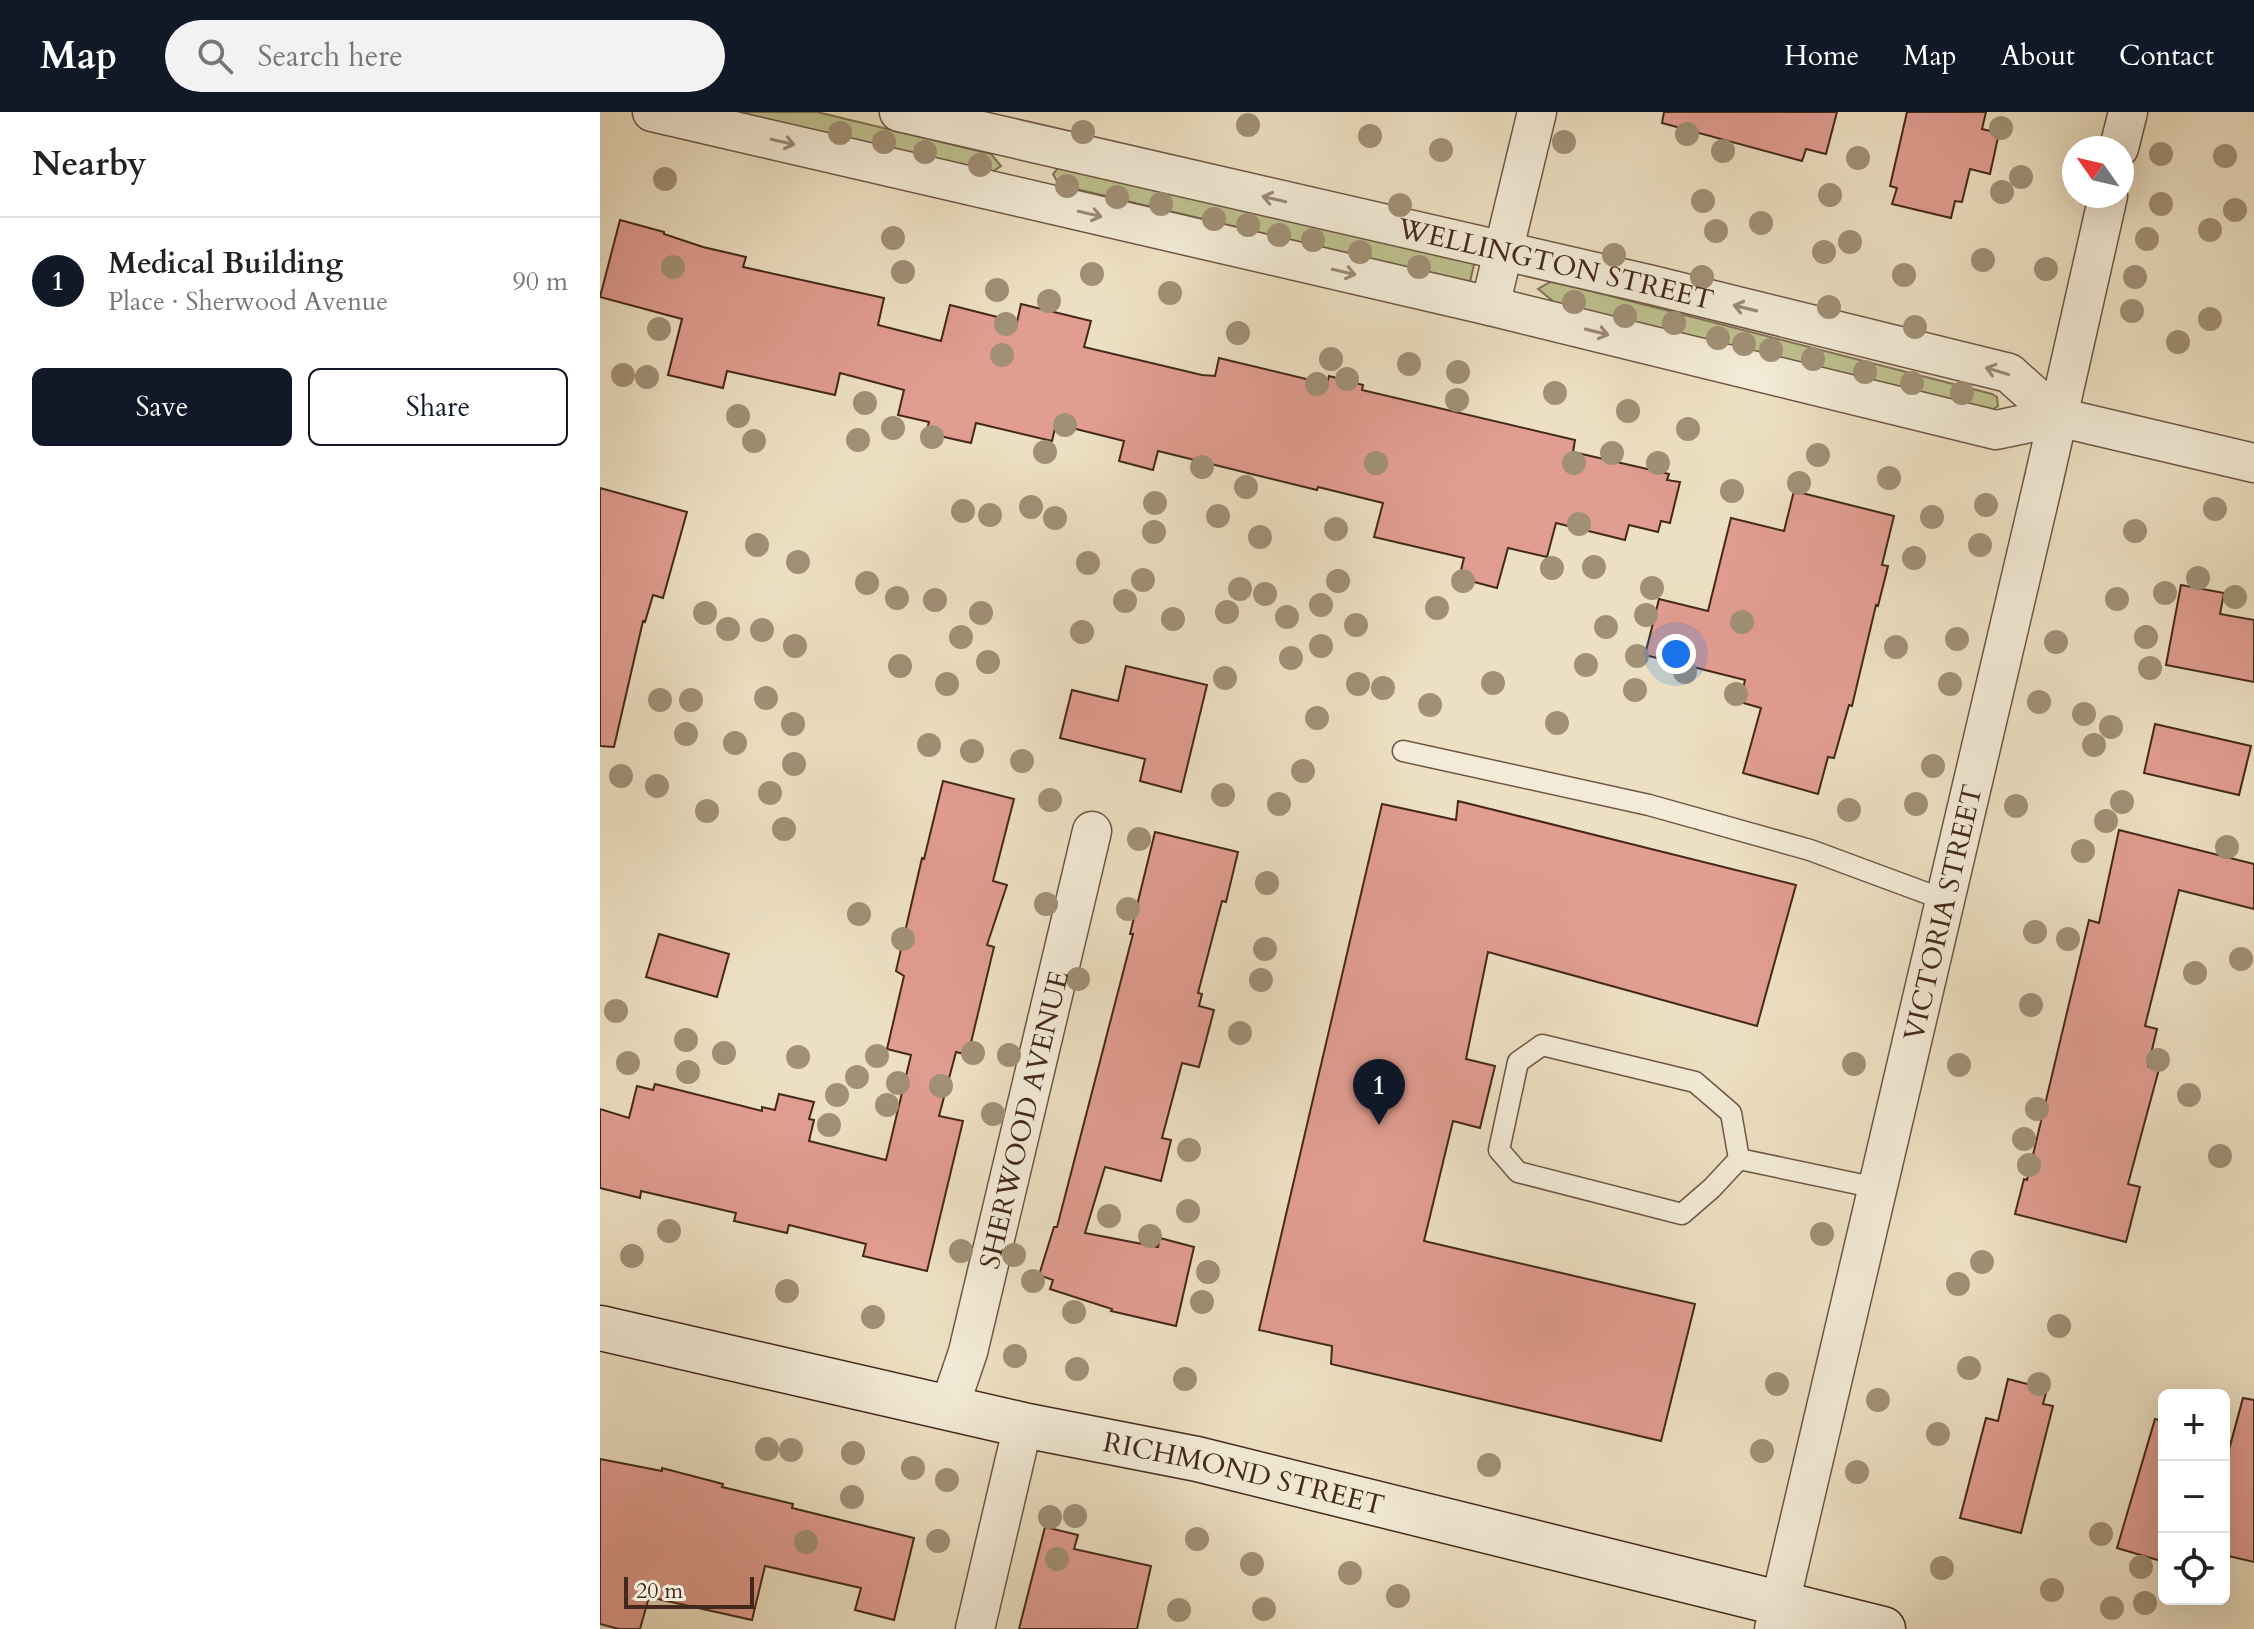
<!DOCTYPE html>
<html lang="en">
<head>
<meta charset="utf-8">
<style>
	:root { --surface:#fff; --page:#f2f2f2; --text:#222; --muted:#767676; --line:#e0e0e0; --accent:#111827 }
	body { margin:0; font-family:Cardo,serif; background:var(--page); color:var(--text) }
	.controls { position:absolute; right:24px; bottom:24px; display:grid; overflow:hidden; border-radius:12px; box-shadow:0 8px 32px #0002 }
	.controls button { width:72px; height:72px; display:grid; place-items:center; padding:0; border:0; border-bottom:2px solid var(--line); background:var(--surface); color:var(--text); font:40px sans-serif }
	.compass { position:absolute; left:1462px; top:24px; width:72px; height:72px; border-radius:50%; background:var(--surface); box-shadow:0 8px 32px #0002; rotate:304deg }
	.scale { position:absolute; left:24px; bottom:20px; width:130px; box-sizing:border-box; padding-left:8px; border:4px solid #44281b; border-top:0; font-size:22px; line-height:28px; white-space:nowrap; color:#44281b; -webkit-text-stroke:6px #f3ebd7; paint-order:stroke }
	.you { position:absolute; left:1076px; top:542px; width:28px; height:28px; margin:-20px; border:6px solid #fff; border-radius:50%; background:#1a73e8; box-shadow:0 0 0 12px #1a73e833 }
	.badge { display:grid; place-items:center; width:52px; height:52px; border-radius:50%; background:var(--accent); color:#fff; font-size:26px; font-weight:700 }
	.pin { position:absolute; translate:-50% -66px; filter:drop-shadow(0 2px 4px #0008) }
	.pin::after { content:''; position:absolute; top:42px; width:28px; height:24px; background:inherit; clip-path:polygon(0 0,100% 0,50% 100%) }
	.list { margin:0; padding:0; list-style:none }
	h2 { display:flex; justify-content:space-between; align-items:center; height:104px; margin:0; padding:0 32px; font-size:34px }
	h2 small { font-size:26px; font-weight:400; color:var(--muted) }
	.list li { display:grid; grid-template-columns:52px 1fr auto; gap:24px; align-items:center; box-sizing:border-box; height:128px; padding:0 32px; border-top:2px solid var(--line) }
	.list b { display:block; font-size:30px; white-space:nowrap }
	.list p { margin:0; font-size:26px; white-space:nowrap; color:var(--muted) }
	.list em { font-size:26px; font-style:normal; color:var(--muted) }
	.actions { display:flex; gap:16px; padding:24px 32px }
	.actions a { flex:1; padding:18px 0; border:2px solid var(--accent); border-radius:12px; text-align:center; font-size:28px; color:var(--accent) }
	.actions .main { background:var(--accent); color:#fff }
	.icon { flex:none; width:44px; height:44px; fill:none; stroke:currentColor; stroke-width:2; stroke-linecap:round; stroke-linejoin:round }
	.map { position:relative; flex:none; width:1654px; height:1517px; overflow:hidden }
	header { display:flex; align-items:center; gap:48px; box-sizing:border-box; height:112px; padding:0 40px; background:var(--accent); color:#fff }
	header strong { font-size:38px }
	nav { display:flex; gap:44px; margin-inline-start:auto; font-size:28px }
	.search { width:560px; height:72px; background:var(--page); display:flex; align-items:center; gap:20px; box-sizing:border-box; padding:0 28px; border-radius:44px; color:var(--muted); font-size:30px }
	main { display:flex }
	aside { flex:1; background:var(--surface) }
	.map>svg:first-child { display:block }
	.green { fill:#bec18f; stroke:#817455; stroke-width:2 }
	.building { fill:#e19d90; stroke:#44281b; stroke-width:2 }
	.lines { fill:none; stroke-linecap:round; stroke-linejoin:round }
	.service-casing { stroke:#6e5645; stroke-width:23 }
	.minor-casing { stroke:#6e5645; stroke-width:41 }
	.secondary-casing { stroke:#44281b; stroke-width:47 }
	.service { stroke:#f3ebd7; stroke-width:20 }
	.minor { stroke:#f3ebd7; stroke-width:38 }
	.secondary { stroke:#f3ebd7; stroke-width:44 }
	.tree { fill:#a19076 }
	.oneway { stroke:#9c8a79 }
	.labels { text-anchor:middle; stroke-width:6; stroke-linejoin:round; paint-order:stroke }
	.street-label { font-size:28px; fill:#44281b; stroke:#f3ebd7 }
</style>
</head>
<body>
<header>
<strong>Map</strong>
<div class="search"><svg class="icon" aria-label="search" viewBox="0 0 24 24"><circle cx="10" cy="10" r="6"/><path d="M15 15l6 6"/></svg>Search here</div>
<nav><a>Home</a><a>Map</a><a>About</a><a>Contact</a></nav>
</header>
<main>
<aside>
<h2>Nearby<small></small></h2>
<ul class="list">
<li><span class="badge">1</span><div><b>Medical Building</b><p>Place · Sherwood Avenue</p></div><em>90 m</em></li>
</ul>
<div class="actions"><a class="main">Save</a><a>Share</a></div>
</aside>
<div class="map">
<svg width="1654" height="1517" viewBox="0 0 1654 1517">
	<rect width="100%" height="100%" fill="#ede0c2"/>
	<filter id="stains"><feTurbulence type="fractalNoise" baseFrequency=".0025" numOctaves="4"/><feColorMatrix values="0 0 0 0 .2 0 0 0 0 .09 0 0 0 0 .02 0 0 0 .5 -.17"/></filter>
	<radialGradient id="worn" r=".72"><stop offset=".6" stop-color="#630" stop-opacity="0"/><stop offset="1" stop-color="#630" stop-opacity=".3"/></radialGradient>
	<path class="green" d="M113,0H217L391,42L401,54L389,62Z
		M462,51L876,144L870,170L459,73L453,62Z
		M952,169L1392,282L1397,285L1398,294L1389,300L959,194L938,177Z"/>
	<path class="building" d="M1064,0H1237L1226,42L1206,37L1202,49L1062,11Z
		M1307,0H1386L1382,17L1399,21L1390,62L1370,57L1362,90L1355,89L1351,106L1292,92L1297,76L1290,74Z
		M20,108L64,120V122L103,135L146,145L143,155L284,186L278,213L341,229L350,193L417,210L421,192L491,209L484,235L602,263L615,264L619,246L727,272L729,264L763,273L762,278L975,328L973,340L1069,362L1067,368L1080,370L1070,411L1061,409L1058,420L1029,413L1025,428L956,411L947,445L908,436L897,476L859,466L864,446L774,425L783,391L718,375L717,378L558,339L553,358L519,349L524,329L456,312L452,329L376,311L371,331L326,321L329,310L298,303L304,278L240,261L235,283L127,259L123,276L68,263L82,207L0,185Z
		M0,376L87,400L63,486L53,483L45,510L43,509L14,635L0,634Z
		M1194,379L1294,404L1282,453L1288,454L1278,494L1276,493L1252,594L1249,593L1234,646L1228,645L1218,682L1143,661L1161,596L1140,590L1145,568L1045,543L1059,487L1108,499L1131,406L1184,419Z
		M1581,473L1624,481L1620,502L1654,508V570L1566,553Z
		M526,554L607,573L581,680L540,669L545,647L460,626L472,578L518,589Z
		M1555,612L1651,634L1639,683L1544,661Z
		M343,669L414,687L393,769L407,773L387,833L394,835L368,943L356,940L339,1004L363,1009L327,1159L263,1144L266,1132L189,1113L187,1121L134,1109L136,1101L41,1079L40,1086L0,1076V997L29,1006L37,974L53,978L55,972L162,999V995L175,998L179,982L214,990L209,1007L214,1008L209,1029L286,1048L311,943L287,937L304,864L296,859L322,746L324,747Z
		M858,689L1196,773L1157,914L888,840L866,947L895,954L880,1016L853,1009L824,1129L1095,1192L1061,1329L731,1252L732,1234L659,1218L782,692L856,708Z
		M1519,718L1654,752V797L1579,778L1545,914L1557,917L1548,954L1559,957L1528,1072L1540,1075L1526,1130L1415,1102L1424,1067L1427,1068L1489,808L1499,811Z
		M555,720L638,740L626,790L622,789L598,881L602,882L599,894L614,898L599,955L582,951L562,1026L571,1028L561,1069L505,1055L485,1121L558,1135L560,1126L594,1135L576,1214L511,1199L512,1197L450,1177L453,1168L439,1163L454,1115H457L533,822H530Z
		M59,822L129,842L117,885L46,865Z
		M1408,1267L1447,1277L1443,1292L1453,1294L1421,1421L1360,1406L1386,1306L1398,1309Z
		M1643,1286L1654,1288V1450L1624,1443V1356Z
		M1555,1307L1564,1309V1450L1517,1436Z
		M0,1347L62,1359V1356L123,1372L122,1375L193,1392L192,1396L314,1426L294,1508L255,1498L261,1476L165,1454L152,1508L49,1485L40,1517H19L0,1512Z
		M445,1415L478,1423L474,1437L551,1454L537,1517H419Z"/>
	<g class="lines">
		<g class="service-casing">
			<path id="service" d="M803,639L1049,693L1210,738L1345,788
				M1139,1047L1112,1076L1082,1102L918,1060L899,1038L918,950L942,933L1095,970L1131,1001L1139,1047L1277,1076"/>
		</g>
		<g class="minor-casing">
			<g id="minor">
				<path d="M52,0L890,194L1396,318L1458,305L1654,351"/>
				<path id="s1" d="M299,0L1052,173L1409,261L1458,305"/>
				<path d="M1519,36L1528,0"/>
				<path d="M890,194L937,0"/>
				<path id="s2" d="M349,1296L368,1240L492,719"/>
				<path d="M375,1517L423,1313"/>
				<path id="s3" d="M1174,1517L1443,371L1508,84"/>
			</g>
		</g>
		<g class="secondary-casing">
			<g id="secondary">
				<path id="s4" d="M0,1216L423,1313L597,1347L1283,1517"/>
			</g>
		</g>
		<use href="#service" class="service"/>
		<use href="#minor" class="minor"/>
		<use href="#secondary" class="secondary"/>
	</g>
	<g class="tree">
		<circle cx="648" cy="13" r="12"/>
		<circle cx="1401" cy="16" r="12"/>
		<circle cx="483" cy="20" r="12"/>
		<circle cx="240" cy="21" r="12"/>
		<circle cx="1087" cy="22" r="12"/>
		<circle cx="770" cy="24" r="12"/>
		<circle cx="284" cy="30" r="12"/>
		<circle cx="964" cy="30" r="12"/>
		<circle cx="841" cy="38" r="12"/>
		<circle cx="1123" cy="39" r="12"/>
		<circle cx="325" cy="40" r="12"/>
		<circle cx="1561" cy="42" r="12"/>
		<circle cx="1625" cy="44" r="12"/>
		<circle cx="1258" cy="46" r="12"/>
		<circle cx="380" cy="53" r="12"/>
		<circle cx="1421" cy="65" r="12"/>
		<circle cx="65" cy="67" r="12"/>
		<circle cx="467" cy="74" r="12"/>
		<circle cx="1402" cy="80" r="12"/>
		<circle cx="1230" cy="83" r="12"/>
		<circle cx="517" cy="85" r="12"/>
		<circle cx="1103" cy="89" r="12"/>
		<circle cx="561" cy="92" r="12"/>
		<circle cx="1561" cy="92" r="12"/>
		<circle cx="800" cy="93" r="12"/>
		<circle cx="1635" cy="98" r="12"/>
		<circle cx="614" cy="107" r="12"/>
		<circle cx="1161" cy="111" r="12"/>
		<circle cx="648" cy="113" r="12"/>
		<circle cx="1610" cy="118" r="12"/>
		<circle cx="1116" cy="119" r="12"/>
		<circle cx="679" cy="123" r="12"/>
		<circle cx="293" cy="126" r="12"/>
		<circle cx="1547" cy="127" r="12"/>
		<circle cx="713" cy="128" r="12"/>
		<circle cx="1250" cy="130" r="12"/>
		<circle cx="760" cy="140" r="12"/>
		<circle cx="1224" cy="140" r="12"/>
		<circle cx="1014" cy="143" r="12"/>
		<circle cx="1383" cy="148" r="12"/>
		<circle cx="73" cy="155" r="12"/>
		<circle cx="819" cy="155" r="12"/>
		<circle cx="1446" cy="157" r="12"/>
		<circle cx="303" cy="160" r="12"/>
		<circle cx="492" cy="162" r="12"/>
		<circle cx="1304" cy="163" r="12"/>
		<circle cx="1102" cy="165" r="12"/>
		<circle cx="1535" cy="165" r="12"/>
		<circle cx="397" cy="178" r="12"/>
		<circle cx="570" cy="181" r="12"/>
		<circle cx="449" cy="189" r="12"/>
		<circle cx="974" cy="190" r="12"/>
		<circle cx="1229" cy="195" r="12"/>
		<circle cx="1532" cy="199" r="12"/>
		<circle cx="1025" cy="204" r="12"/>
		<circle cx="1610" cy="207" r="12"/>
		<circle cx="1074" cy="211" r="12"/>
		<circle cx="406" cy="212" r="12"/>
		<circle cx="1315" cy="215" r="12"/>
		<circle cx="59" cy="217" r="12"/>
		<circle cx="638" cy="221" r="12"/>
		<circle cx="1118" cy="226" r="12"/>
		<circle cx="1578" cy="230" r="12"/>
		<circle cx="1144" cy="232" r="12"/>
		<circle cx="1171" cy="238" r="12"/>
		<circle cx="402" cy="243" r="12"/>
		<circle cx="731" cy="247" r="12"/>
		<circle cx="1213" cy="247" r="12"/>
		<circle cx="809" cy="252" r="12"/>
		<circle cx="858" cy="260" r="12"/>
		<circle cx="1265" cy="260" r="12"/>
		<circle cx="23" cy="263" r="12"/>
		<circle cx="47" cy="265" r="12"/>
		<circle cx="747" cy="267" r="12"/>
		<circle cx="1312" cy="271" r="12"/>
		<circle cx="717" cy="272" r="12"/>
		<circle cx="955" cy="281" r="12"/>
		<circle cx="1362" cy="281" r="12"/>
		<circle cx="857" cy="288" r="12"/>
		<circle cx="265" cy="291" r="12"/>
		<circle cx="1028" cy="299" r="12"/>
		<circle cx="138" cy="304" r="12"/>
		<circle cx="465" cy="313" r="12"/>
		<circle cx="293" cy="316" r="12"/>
		<circle cx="1088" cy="317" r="12"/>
		<circle cx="332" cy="325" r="12"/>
		<circle cx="258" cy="328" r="12"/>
		<circle cx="154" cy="329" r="12"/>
		<circle cx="445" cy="340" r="12"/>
		<circle cx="1012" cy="341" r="12"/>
		<circle cx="1218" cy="343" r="12"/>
		<circle cx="776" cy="351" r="12"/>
		<circle cx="974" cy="351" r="12"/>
		<circle cx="1058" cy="351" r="12"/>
		<circle cx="602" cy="355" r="12"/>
		<circle cx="1289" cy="366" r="12"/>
		<circle cx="1199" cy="371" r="12"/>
		<circle cx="646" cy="375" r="12"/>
		<circle cx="1132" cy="379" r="12"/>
		<circle cx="555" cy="391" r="12"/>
		<circle cx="1386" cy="393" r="12"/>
		<circle cx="431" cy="395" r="12"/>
		<circle cx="1615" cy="397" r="12"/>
		<circle cx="363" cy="399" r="12"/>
		<circle cx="390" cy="403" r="12"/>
		<circle cx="618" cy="404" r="12"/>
		<circle cx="1332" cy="405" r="12"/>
		<circle cx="455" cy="406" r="12"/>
		<circle cx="979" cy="412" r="12"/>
		<circle cx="736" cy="417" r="12"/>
		<circle cx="1535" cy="419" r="12"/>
		<circle cx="554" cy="420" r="12"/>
		<circle cx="660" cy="425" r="12"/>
		<circle cx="157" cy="433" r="12"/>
		<circle cx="1380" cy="433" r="12"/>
		<circle cx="1314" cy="446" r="12"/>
		<circle cx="198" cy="450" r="12"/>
		<circle cx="488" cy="451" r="12"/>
		<circle cx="994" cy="455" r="12"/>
		<circle cx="952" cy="456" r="12"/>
		<circle cx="1598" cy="466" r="12"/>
		<circle cx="543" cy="468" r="12"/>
		<circle cx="738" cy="469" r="12"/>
		<circle cx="863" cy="469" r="12"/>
		<circle cx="267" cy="471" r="12"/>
		<circle cx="1052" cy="476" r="12"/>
		<circle cx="640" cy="477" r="12"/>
		<circle cx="1565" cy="481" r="12"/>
		<circle cx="665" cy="482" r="12"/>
		<circle cx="1635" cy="485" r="12"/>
		<circle cx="297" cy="486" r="12"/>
		<circle cx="1517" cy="487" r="12"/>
		<circle cx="335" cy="488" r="12"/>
		<circle cx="525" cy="489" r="12"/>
		<circle cx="721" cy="493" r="12"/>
		<circle cx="837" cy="496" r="12"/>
		<circle cx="627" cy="500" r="12"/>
		<circle cx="105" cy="501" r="12"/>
		<circle cx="381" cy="501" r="12"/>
		<circle cx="1046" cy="503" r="12"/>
		<circle cx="687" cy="505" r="12"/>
		<circle cx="573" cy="507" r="12"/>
		<circle cx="1142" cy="510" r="12"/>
		<circle cx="756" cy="513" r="12"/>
		<circle cx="1006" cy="515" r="12"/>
		<circle cx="128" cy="517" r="12"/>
		<circle cx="162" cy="518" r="12"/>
		<circle cx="482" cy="520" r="12"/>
		<circle cx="361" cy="525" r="12"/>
		<circle cx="1546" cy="525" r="12"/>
		<circle cx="1357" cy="527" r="12"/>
		<circle cx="1456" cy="530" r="12"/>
		<circle cx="195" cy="534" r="12"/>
		<circle cx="721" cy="534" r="12"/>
		<circle cx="1296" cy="535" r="12"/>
		<circle cx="1037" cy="544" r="12"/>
		<circle cx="691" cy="546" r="12"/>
		<circle cx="388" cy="550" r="12"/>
		<circle cx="986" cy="553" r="12"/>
		<circle cx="300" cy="554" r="12"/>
		<circle cx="1550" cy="556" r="12"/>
		<circle cx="1085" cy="560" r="12"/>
		<circle cx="625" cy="566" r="12"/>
		<circle cx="893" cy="571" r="12"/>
		<circle cx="347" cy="572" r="12"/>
		<circle cx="758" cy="572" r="12"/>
		<circle cx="1350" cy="572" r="12"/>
		<circle cx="783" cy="576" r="12"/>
		<circle cx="1035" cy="578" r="12"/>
		<circle cx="1136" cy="582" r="12"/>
		<circle cx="166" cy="586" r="12"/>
		<circle cx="60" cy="588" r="12"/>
		<circle cx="91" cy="588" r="12"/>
		<circle cx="1439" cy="590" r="12"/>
		<circle cx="830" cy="593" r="12"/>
		<circle cx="1484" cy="602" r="12"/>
		<circle cx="717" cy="606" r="12"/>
		<circle cx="957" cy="611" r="12"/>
		<circle cx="193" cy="612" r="12"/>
		<circle cx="1511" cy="615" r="12"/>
		<circle cx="86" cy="622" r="12"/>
		<circle cx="135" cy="631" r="12"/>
		<circle cx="329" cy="633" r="12"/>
		<circle cx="1494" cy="633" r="12"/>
		<circle cx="372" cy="639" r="12"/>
		<circle cx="422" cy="649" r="12"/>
		<circle cx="194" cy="652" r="12"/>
		<circle cx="1333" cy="654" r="12"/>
		<circle cx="703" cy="659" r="12"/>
		<circle cx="21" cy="664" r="12"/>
		<circle cx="57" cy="674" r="12"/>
		<circle cx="170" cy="681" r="12"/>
		<circle cx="623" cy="683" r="12"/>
		<circle cx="450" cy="688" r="12"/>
		<circle cx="1522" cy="690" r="12"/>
		<circle cx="679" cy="692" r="12"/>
		<circle cx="1316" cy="692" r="12"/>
		<circle cx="1416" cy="694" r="12"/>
		<circle cx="1249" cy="698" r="12"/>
		<circle cx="107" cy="699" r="12"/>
		<circle cx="1506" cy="709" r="12"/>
		<circle cx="184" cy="717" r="12"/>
		<circle cx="539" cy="727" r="12"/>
		<circle cx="1627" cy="735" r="12"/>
		<circle cx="1483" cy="739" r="12"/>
		<circle cx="667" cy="771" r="12"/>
		<circle cx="446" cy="792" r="12"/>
		<circle cx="528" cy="797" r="12"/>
		<circle cx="259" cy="802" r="12"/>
		<circle cx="1435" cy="820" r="12"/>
		<circle cx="303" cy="827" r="12"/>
		<circle cx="1468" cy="827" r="12"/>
		<circle cx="665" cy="837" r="12"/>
		<circle cx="1641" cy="847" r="12"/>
		<circle cx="1595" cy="861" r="12"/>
		<circle cx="478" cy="867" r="12"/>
		<circle cx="661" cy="868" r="12"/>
		<circle cx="1431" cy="893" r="12"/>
		<circle cx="16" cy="899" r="12"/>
		<circle cx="640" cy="921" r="12"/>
		<circle cx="86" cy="928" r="12"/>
		<circle cx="124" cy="941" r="12"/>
		<circle cx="373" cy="941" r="12"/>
		<circle cx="409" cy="943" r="12"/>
		<circle cx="277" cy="944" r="12"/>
		<circle cx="198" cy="945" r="12"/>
		<circle cx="1558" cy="948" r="12"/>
		<circle cx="28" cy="951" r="12"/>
		<circle cx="1254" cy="952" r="12"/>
		<circle cx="1359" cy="953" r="12"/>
		<circle cx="88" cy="960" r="12"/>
		<circle cx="257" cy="965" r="12"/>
		<circle cx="298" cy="971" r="12"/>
		<circle cx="341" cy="974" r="12"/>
		<circle cx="237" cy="983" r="12"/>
		<circle cx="1589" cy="983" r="12"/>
		<circle cx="287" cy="993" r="12"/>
		<circle cx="1437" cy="997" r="12"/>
		<circle cx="393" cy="1002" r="12"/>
		<circle cx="229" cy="1013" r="12"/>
		<circle cx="1424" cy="1027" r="12"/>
		<circle cx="589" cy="1038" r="12"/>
		<circle cx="1620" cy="1044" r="12"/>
		<circle cx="1429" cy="1053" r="12"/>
		<circle cx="588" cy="1099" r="12"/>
		<circle cx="509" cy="1104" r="12"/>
		<circle cx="69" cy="1119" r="12"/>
		<circle cx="1222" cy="1122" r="12"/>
		<circle cx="550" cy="1124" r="12"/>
		<circle cx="361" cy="1139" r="12"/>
		<circle cx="414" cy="1143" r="12"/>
		<circle cx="32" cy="1144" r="12"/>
		<circle cx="1382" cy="1150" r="12"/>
		<circle cx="608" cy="1160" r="12"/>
		<circle cx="433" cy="1169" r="12"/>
		<circle cx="1358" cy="1172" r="12"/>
		<circle cx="187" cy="1179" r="12"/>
		<circle cx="602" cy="1190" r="12"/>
		<circle cx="474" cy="1200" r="12"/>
		<circle cx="273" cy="1205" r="12"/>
		<circle cx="1459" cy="1214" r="12"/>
		<circle cx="415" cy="1244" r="12"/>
		<circle cx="1369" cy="1256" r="12"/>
		<circle cx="477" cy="1257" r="12"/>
		<circle cx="585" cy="1267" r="12"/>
		<circle cx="1177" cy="1272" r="12"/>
		<circle cx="1439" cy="1272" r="12"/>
		<circle cx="1278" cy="1288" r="12"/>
		<circle cx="1338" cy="1322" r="12"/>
		<circle cx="167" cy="1337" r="12"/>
		<circle cx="191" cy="1338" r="12"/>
		<circle cx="1162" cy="1339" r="12"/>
		<circle cx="253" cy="1341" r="12"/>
		<circle cx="889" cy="1353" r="12"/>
		<circle cx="313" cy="1356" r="12"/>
		<circle cx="1257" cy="1360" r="12"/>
		<circle cx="347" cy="1368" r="12"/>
		<circle cx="252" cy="1385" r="12"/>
		<circle cx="475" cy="1404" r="12"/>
		<circle cx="450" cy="1405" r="12"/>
		<circle cx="1501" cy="1422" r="12"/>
		<circle cx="597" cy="1427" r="12"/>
		<circle cx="338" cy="1429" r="12"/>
		<circle cx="206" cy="1430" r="12"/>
		<circle cx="457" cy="1447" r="12"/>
		<circle cx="652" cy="1452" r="12"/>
		<circle cx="1541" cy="1455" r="12"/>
		<circle cx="1342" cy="1456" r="12"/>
		<circle cx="750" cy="1461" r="12"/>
		<circle cx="1452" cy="1478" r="12"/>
		<circle cx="798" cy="1484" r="12"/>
		<circle cx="1545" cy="1491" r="12"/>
		<circle cx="1512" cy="1496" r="12"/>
		<circle cx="664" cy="1497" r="12"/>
		<circle cx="579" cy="1498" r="12"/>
	</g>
	<defs><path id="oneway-shaft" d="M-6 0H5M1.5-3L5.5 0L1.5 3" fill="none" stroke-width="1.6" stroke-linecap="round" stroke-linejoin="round" transform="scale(2)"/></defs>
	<g class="oneway">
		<use href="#oneway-shaft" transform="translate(183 30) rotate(13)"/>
		<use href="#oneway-shaft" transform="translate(674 87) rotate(-167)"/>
		<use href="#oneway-shaft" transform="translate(490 102) rotate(13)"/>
		<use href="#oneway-shaft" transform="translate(744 160) rotate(13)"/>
		<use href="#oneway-shaft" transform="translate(1145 196) rotate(-166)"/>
		<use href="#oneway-shaft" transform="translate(997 220) rotate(14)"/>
		<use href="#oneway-shaft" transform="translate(1397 259) rotate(-163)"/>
	</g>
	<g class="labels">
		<g class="street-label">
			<text dy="10" stroke="none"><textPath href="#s1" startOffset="674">WELLINGTON STREET</textPath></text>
			<text dy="10" stroke="none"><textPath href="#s3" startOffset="736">VICTORIA STREET</textPath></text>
			<text dy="10" stroke="none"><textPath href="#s2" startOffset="298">SHERWOOD AVENUE</textPath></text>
			<text dy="10" stroke="none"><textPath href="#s4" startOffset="660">RICHMOND STREET</textPath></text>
		</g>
	</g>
	<rect width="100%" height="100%" filter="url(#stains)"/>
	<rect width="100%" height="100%" fill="url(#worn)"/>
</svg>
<div class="controls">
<button>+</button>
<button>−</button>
<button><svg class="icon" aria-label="locate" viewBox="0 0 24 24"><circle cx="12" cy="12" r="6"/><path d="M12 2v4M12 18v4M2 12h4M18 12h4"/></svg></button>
</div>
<svg class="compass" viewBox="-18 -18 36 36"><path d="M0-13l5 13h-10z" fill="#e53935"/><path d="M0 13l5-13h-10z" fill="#767676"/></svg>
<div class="scale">20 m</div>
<div class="you"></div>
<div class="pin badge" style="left:779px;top:1013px">1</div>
</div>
</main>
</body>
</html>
